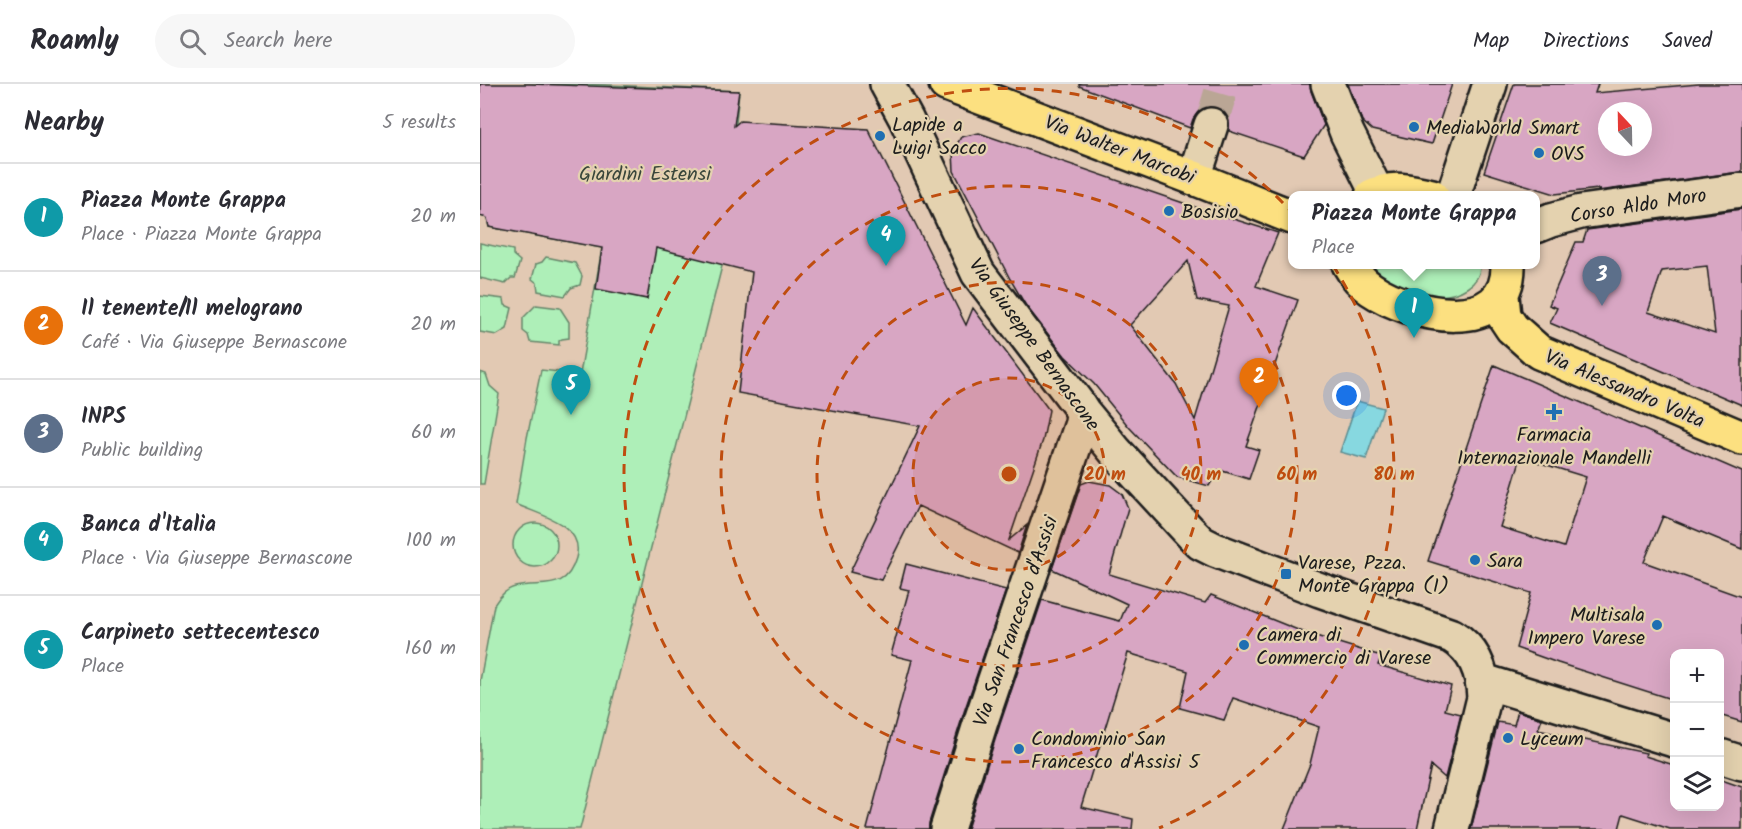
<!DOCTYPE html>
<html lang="en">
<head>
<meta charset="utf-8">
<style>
	:root { --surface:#fff; --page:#f7f7f7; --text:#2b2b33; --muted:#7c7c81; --line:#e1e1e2; --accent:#1f6fb2 }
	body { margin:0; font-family:Kalam,sans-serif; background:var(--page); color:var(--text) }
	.controls { position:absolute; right:18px; bottom:18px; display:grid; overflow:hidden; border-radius:12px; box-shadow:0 6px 24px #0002 }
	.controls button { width:54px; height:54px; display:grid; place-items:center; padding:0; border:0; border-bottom:2px solid var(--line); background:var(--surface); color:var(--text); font:30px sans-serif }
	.compass { position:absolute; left:1118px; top:18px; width:54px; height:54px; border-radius:50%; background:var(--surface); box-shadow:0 6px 24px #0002; rotate:338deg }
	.you { position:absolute; left:867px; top:312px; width:21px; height:21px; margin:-15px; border:4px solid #fff; border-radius:50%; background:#1a73e8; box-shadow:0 0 0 9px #1a73e833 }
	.badge { display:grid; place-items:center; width:39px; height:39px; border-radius:50%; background:var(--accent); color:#fff; font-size:20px; font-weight:700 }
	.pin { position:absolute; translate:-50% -50px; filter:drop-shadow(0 2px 3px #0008) }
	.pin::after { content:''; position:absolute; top:32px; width:21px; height:18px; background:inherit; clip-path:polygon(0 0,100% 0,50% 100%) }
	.popup { position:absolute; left:808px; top:107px; width:252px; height:78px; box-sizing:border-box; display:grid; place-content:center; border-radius:12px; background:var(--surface); filter:drop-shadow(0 2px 4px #0005); font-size:20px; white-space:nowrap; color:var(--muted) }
	.popup b { font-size:22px; color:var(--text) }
	.popup::after { content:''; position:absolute; left:50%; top:100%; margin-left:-12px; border:12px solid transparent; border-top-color:var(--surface) }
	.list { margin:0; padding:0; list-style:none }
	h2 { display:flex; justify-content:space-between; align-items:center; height:78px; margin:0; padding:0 24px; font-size:26px }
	h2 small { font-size:20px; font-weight:400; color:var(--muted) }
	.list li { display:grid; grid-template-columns:39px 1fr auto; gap:18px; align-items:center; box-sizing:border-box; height:108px; padding:0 24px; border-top:2px solid var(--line) }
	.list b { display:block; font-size:22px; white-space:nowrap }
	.list p { margin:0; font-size:20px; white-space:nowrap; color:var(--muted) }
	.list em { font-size:20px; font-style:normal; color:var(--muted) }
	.icon { flex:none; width:33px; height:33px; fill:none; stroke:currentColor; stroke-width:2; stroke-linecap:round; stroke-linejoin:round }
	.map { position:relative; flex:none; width:1262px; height:745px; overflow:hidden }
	header { display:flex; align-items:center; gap:36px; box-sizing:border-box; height:84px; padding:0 30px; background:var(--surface); border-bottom:2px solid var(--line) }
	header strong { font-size:28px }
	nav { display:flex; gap:33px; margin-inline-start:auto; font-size:21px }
	.search { width:420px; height:54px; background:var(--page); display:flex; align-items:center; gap:15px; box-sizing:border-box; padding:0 21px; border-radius:33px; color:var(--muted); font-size:22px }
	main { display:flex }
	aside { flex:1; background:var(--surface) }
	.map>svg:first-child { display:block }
	.green { fill:#aeefb8; stroke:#65866a; stroke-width:1.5 }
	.water { fill:#87d8e0; stroke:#5c8d92; stroke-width:1.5 }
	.building { fill:#d8a6c3; stroke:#1c1c1c; stroke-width:1.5; fill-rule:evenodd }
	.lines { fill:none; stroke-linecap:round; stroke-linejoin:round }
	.street-tunnel { stroke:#baa695; stroke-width:33; stroke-dasharray:33 16; stroke-linecap:butt }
	.street-casing { stroke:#1c1c1c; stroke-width:38 }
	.primary-casing { stroke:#1c1c1c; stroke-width:38 }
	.street { stroke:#e4d2af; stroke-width:33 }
	.primary { stroke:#fce080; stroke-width:33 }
	.ring { fill:none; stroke:#bf4d0f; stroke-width:3; stroke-dasharray:10 8 }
	.poi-dot { fill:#1f6fb2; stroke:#e4d2af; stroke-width:2 }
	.labels { text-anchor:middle; stroke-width:4.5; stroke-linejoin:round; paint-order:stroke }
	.poi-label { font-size:20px; fill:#1c1c1c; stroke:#e4d2af; text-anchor:start }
	.street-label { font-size:20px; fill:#1c1c1c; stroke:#e4d2af }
	.park-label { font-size:20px; fill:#39463b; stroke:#e4d2af }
	.centre { fill:#bf4d0f; stroke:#e4d2af; stroke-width:3 }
	.ring-label { font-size:18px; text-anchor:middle; font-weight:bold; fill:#bf4d0f; stroke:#e4d2af; stroke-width:4.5; stroke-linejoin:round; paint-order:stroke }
</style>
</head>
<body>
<header>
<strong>Roamly</strong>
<div class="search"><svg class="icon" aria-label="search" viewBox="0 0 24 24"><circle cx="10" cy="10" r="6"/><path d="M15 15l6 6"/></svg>Search here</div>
<nav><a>Map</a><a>Directions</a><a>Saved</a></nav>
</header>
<main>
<aside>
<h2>Nearby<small>5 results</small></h2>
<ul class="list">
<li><span class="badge" style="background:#0f9aa8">1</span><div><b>Piazza Monte Grappa</b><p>Place · Piazza Monte Grappa</p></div><em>20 m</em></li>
<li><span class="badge" style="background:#e8710a">2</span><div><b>Il tenente/Il melograno</b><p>Café · Via Giuseppe Bernascone</p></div><em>20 m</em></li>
<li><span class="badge" style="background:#5c6f8a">3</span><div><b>INPS</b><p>Public building</p></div><em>60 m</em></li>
<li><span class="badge" style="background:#0f9aa8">4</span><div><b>Banca d'Italia</b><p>Place · Via Giuseppe Bernascone</p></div><em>100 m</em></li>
<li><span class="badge" style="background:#0f9aa8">5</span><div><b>Carpineto settecentesco</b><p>Place</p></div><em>160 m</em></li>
</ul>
</aside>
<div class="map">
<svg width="1262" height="745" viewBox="0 0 1262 745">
	<rect width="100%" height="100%" fill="#e2c9b3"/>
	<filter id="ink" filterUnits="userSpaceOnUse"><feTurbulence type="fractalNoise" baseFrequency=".0167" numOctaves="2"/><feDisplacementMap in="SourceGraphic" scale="12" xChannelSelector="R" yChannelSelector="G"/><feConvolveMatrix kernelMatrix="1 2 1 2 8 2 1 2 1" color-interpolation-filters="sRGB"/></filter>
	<g filter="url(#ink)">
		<path class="green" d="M0,0H108L259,7L243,178L100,745H0V597L14,521C19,513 26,505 35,503C63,497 86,509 96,474C106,440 58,431 36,420L47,354L61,286L100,290L122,164L9,143L7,134L0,132Z
			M0,159L33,166V171L40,177L35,194H31L25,200L0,194Z
			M66,173L95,179L102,192L100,201L91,204L85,212L58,207L57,199L52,195L56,180L62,178Z
			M1000,180C1002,201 978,211 960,212C947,212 930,208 918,203C906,198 897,190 888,181Z
			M0,212L24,215L25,221L32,224L27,245L17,251L0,248Z
			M56,221L80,224L89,238V254L82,255L79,257V261L50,258L48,251L43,247V234Z
			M0,288L6,290L10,302L19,310L4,400H0Z
			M33 461a22 22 0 1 1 44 0a22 22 0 1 1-44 0Z"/>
		<path class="water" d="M877,317L903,324L886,375L860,368Z"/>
		<path class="building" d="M0,0H50L259,7L254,42L260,37L388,45L486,241L493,224L569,326L563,356L529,456L547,441L538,469L438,422L401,496L370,488L440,342L258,309L272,188L176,164L167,215L116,205L122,164L9,143L7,134L0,132Z
			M599,0H830L831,7L844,41L824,72L749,47V38L745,29L736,23H728L719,27L713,35L710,44L599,2Z
			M868,0H972L952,60L892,46L882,37Z
			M1034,0H1118L1115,9L1219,0H1262V88L1118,107L1119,105L1075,110L1004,88ZM1127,27H1163V63H1127Z
			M499,49L715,123L798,149L776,202L818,216L766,362L779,366L769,395L739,386L729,402L697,393L649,343L614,300L585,272L546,222L530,195L474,87L473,68L481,53ZM708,177L717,216L749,222L715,336L696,300L650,241Z
			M1262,125V321L1070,239L1077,224L1069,221L1096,158H1103L1107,146ZM1227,182L1235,250L1168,228L1182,187Z
			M1014,281L1262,388V465L1183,432L1164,478L1262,513V638L1239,631V570H1194V616L1078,579L1036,564L1051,509L948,477ZM1041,373L1106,393L1084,463L1020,443Z
			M609,397L630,401L642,410L648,424L629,490L725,519L731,511L823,548L901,572L898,581L971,602L965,626L981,630L965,694L951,682L937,745H804L830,680L839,643L753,614L744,636L700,624L708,587L648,569L601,723L653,735L652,745H487L520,640L562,516L640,537L647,520L572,485L601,400Z
			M426,480L526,506L484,628L449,739V745H387L432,576L411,571L429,506L420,504Z
			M1038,627L1062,635L1058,646L1166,669L1165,672L1194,681V723H1239V695L1262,703V745H1190L1143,730L1139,745H991L1018,638L1034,641Z"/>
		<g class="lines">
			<path class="street-tunnel" d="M731,41L743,0"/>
			<g class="street-casing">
				<path id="street" d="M407,0L426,35L498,189L598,320L603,328L636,368L710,448L721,459L735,466L840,506L972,552C995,566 1003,588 1004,614L972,745
					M848,0L867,49L897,109
					M714,94L731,41
					M973,112L1010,0
					M1056,142L1071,136L1101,128L1262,106
					M1003,597L1194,656
					M1240,672L1262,679
					M467,745L502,634L602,339L603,328"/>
			</g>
			<g class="primary-casing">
				<path id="primary" d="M466,0L714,94L812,133
					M892,112C912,102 932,107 952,112
					M869,180C874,189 882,199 891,205C929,231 1030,255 1028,180
					M1022,212L1024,232L1032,244L1059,268L1262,354"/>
			</g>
			<use href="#street" class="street"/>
			<use href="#primary" class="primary"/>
		</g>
	</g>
	<circle cx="529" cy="390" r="96" fill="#bf4d0f" fill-opacity=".12"/>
	<g class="ring">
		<circle cx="529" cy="390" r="96"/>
		<circle cx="529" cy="390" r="192"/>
		<circle cx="529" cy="390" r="288"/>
		<path d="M379 744A385 385 0 1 1 679 744"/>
	</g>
	<g class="poi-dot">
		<circle cx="934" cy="43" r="6"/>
		<circle cx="400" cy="52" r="6"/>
		<circle cx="1059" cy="69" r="6"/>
		<circle cx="689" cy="127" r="6"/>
		<path d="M1071 319h6v6h6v6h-6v6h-6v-6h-6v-6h6z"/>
		<circle cx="995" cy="476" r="6"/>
		<rect x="800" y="484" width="12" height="12" rx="3"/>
		<circle cx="1177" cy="541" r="6"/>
		<circle cx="764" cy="561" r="6"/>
		<circle cx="1028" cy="654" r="6"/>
		<circle cx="539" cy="665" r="6"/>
	</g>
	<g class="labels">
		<g class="poi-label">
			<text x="412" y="47">Lapide a<tspan x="412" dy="23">Luigi Sacco</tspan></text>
			<text x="946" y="50">MediaWorld Smart</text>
			<text x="1071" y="76">OVS</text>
			<text x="701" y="134">Bosisio</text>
			<text x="1074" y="357" text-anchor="middle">Farmacia<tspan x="1074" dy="23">Internazionale Mandelli</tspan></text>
			<text x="1007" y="483">Sara</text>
			<text x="818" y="485">Varese, Pzza.<tspan x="818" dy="23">Monte Grappa (I)</tspan></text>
			<text x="1165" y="537" text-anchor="end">Multisala<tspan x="1165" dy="23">Impero Varese</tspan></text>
			<text x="776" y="557">Camera di<tspan x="776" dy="23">Commercio di Varese</tspan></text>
			<text x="551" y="661">Condominio San<tspan x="551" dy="23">Francesco d'Assisi 5</tspan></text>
			<text x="1040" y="661">Lyceum</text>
		</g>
		<g class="street-label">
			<text transform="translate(640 65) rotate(21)" y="7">Via Walter Marcobi</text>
			<text transform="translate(1158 121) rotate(-9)" y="7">Corso Aldo Moro</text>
			<text transform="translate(555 260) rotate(54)" y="7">Via Giuseppe Bernascone</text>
			<text transform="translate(1145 304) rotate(23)" y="7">Via Alessandro Volta</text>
			<text transform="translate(535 537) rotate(-71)" y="7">Via San Francesco d'Assisi</text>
		</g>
		<g class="park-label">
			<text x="165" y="96">Giardini Estensi</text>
		</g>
	</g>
	<circle cx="529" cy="390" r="9" class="centre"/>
	<g class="ring-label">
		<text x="625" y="396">20 m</text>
		<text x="721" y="396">40 m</text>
		<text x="817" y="396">60 m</text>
		<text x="914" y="396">80 m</text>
	</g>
</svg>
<div class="controls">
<button>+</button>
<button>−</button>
<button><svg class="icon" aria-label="layers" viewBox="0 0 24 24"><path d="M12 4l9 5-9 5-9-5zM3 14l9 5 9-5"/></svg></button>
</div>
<svg class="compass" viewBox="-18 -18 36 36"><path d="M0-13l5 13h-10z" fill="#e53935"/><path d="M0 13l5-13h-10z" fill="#7c7c81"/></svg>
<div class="you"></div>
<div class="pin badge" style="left:934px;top:254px;background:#0f9aa8">1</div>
<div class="popup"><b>Piazza Monte Grappa</b>Place</div>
<div class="pin badge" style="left:779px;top:324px;background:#e8710a">2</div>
<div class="pin badge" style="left:1122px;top:222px;background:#5c6f8a">3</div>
<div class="pin badge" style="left:406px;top:182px;background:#0f9aa8">4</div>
<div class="pin badge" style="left:91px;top:331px;background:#0f9aa8">5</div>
</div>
</main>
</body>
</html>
